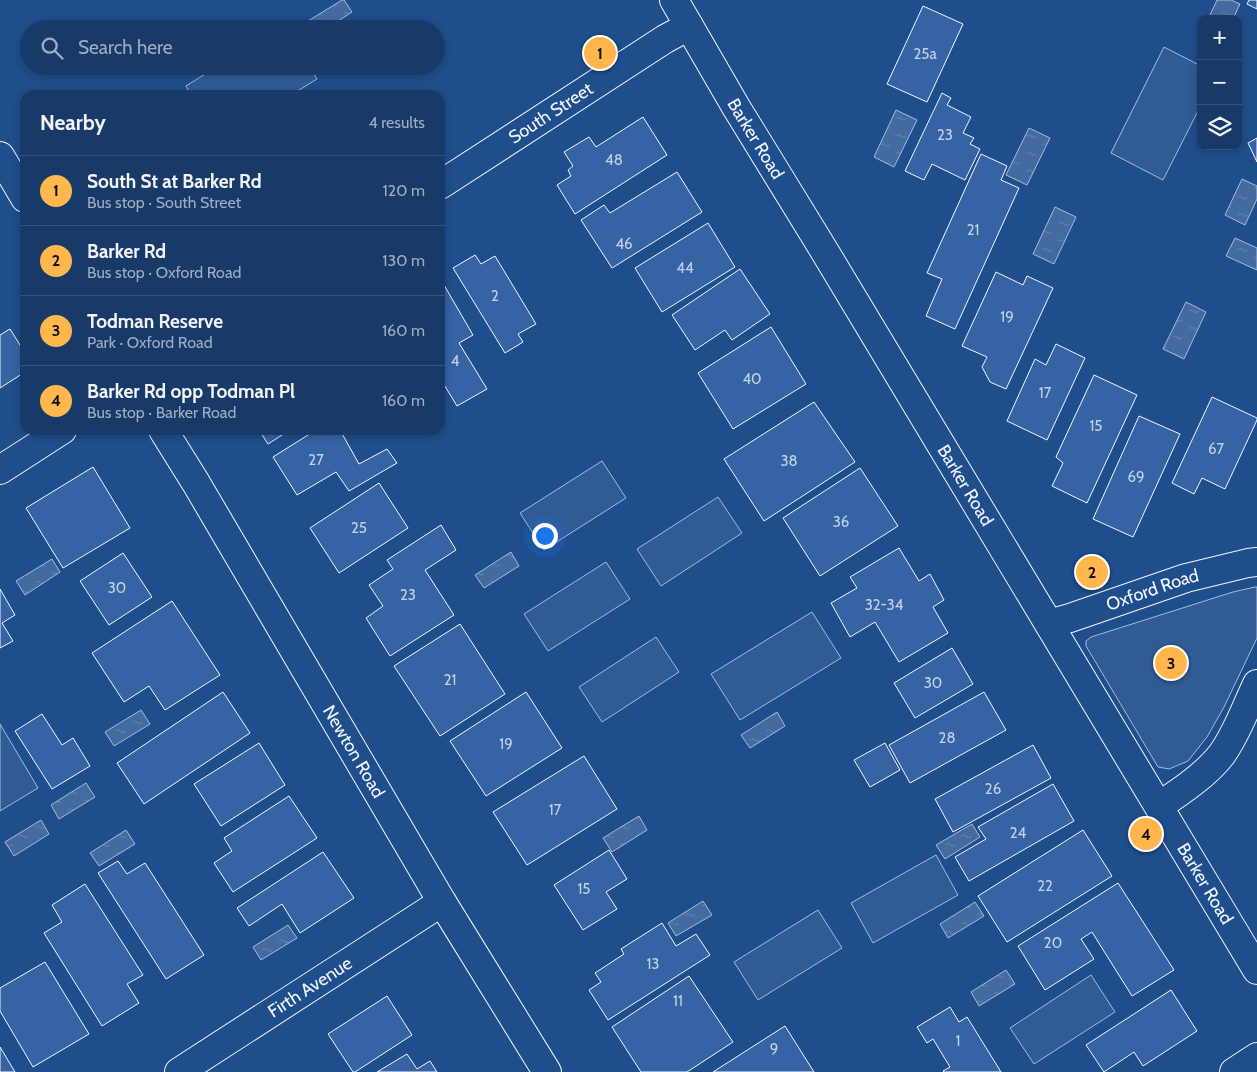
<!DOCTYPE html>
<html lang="en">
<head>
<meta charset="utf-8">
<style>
	:root { --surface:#173a69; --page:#20416f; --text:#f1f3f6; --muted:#9eadc0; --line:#36547d; --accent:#ffb74d }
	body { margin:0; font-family:Cabin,sans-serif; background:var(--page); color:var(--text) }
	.controls { position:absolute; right:15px; top:15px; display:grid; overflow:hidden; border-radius:10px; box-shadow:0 2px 8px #0003 }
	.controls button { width:45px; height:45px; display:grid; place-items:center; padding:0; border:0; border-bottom:1px solid var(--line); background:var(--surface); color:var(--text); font:25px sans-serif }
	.you { position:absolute; left:544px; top:535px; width:18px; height:18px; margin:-12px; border:4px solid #fff; border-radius:50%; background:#1a73e8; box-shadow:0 0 0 8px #1a73e833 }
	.badge { display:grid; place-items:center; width:32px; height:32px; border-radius:50%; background:var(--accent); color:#111; font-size:16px; font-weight:700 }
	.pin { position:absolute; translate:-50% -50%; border:2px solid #fff; box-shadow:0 1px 5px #0006 }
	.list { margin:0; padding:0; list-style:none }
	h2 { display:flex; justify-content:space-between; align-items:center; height:65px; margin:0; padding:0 20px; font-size:21px }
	h2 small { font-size:16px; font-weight:400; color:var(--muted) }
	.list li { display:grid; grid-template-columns:32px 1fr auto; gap:15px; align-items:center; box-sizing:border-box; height:70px; padding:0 20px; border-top:1px solid var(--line) }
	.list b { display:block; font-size:19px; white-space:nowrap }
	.list p { margin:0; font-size:16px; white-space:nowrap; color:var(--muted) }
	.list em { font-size:16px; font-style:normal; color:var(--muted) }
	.icon { flex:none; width:28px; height:28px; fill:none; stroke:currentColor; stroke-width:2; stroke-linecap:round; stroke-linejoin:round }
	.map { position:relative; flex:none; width:1257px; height:1072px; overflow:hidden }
	.search { position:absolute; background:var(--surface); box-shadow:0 2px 8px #0003; left:20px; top:20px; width:425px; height:55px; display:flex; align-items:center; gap:12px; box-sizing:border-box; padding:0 18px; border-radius:28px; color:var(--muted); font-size:19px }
	.panel { position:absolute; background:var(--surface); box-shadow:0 2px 8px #0003; left:20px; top:90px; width:425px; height:345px; border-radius:15px }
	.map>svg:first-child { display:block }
	.built { fill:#305b95; stroke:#a8bbd7 }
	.water { fill:url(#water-ripples); stroke:#a8bbd7 }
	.building { fill:#3563a3; stroke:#f2f6ff }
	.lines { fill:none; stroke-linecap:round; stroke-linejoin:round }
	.minor-casing { stroke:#f2f6ff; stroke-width:30 }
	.minor { stroke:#1f4e8c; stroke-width:28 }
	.labels { text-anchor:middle; stroke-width:4; stroke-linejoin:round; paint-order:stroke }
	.number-label { font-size:15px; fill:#c3d1e8 }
	.street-label { font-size:18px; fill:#f2f6ff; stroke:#1f4e8c }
</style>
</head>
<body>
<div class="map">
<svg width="1257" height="1072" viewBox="0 0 1257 1072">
	<defs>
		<pattern id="water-ripples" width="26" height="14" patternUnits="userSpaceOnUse" patternTransform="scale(1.25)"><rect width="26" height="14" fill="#446ba0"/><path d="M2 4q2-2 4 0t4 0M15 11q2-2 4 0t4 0" fill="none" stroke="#5f81ae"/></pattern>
	</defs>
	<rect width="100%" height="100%" fill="#1f4e8c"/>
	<path class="built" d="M1164,47L1201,66V105L1163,180L1111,153Z
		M218,66H309L317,79L291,95H191L186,86Z
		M602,461L626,498L544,550L520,513Z
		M718,497L742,533L661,586L637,549Z
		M606,562L630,599L548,651L524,614Z
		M1255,587H1257V638L1224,707L1207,737L1188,761L1169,769L1158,767L1086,646V641L1091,637L1233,592Z
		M812,612L841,658L740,720L711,674Z
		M656,637L679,672L602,722L579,687Z
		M0,724L38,788L0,811Z
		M936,855L958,895L873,943L851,903Z
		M818,910L842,948L758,1000L734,962Z
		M1091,975L1115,1012L1034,1064L1010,1028Z"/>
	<path class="water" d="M342,0H344L352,12L326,29H313L308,21Z
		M1217,0H1231L1240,4L1233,19H1208Z
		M896,110L917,120L894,167L874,157Z
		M1029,128L1050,138L1027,185L1006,175Z
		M1242,179L1257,186V199L1245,225L1225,215Z
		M1055,207L1076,217L1054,264L1033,254Z
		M1235,238L1257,248V270L1226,256Z
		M1186,302L1206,312L1184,359L1163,349Z
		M511,552L519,566L484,588L475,575Z
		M52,559L60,572L25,595L16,581Z
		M141,710L150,724L114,746L105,732Z
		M777,712L785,726L750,748L741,735Z
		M86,783L95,797L59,819L51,805Z
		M639,816L647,830L612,852L603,838Z
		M41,820L49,834L14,856L5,842Z
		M972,824L980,837L945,859L936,845Z
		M126,830L135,844L99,866L90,853Z
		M703,901L712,915L676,936L668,923Z
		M975,902L984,916L948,938L940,924Z
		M288,925L297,938L261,960L253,947Z
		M1006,970L1015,984L979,1006L971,992Z"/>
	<path class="building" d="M1249,0H1257V9L1247,4Z
		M923,6L963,24L927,102L887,84Z
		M942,93L951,98L947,105L971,117L963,133L974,138L970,144L980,149L965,180L932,164L924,180L905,171Z
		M643,117L667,155L575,214L557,185L571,176L568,170L573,166L564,152L589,137L596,147Z
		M1257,138V162L1248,143Z
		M981,154L1007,166L1001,180L1019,188L955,329L926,316L942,279L927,273Z
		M677,172L702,212L612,268L581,220L604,205L610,213Z
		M708,223L735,267L662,312L635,268Z
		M475,255L481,264L495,256L536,324L518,334L523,342L505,353L453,268Z
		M740,269L770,314L732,340L725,330L695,350L672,315Z
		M996,272L1023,285L1027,276L1053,288L1006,389L990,382L982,367L987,357L962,346Z
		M444,285L473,335L459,343L487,389L457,406L440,378V288Z
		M771,327L806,384L733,429L698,373Z
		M10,329L25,353V372L0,388V335Z
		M1056,344L1085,358L1047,440L1007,421L1035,359L1046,365Z
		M1094,375L1137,395L1087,503L1052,486L1063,463L1056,457Z
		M1212,397L1257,418V420L1225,489L1202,478L1194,494L1172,483Z
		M814,402L855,462L764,521L724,459Z
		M1139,416L1180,434L1133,537L1093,519Z
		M259,430H290L268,444Z
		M316,430H340L359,464L387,449L397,463L349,491L336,472L297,495L273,457Z
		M93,467L130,528L63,568L26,508Z
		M860,468L898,526L820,576L783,518Z
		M379,483L408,528L339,573L310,528Z
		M441,525L456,550L425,570L454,615L390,656L366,618L383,606L369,585L393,569L387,560Z
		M899,548L919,581L930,574L944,600L933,607L948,633L899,662L875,622L850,637L831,603L857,588L850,577Z
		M123,553L152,597L109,625L80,581Z
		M0,589L15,615L2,623L13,641L0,648Z
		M172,601L220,675L165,710L149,686L124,702L92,653Z
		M460,624L505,694L440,736L394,666Z
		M952,648L973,684L915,718L894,683Z
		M223,692L250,733L144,804L117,763Z
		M526,692L562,748L486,796L450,741Z
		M984,692L1006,730L910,783L889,745Z
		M42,714L62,745L73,738L90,766L52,789L15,731Z
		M259,743L285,785L221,826L194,784Z
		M885,743L900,770L870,787L854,760Z
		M1033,745L1051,778L953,832L935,799Z
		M584,756L617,809L527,865L493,812Z
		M1053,784L1074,821L969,881L955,857L986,839L978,827Z
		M289,796L317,838L233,892L214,863L232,851L224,838Z
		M1083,830L1112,876L1007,942L978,896Z
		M609,850L627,879L606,892L617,909L583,930L554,885Z
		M323,852L354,898L300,933L282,904L249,926L237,908Z
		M118,861L127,874L145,863L204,955L166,979L98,873Z
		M1118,883L1174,970L1132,996L1092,932L1081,939L1094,959L1045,990L1018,946Z
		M85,884L143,975L127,984L139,1003L102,1026L44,933L62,922L52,905Z
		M662,923L676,946L696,934L710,955L608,1020L589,990L601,982L595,973L624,954L621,949Z
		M45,962L89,1034L33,1067L0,1011V988Z
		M689,976L733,1042L687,1072H641L612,1027Z
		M1171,990L1197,1031L1143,1066L1134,1052L1104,1072L1086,1045Z
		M387,996L412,1035L355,1072H353L328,1034Z
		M950,1007L959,1022L967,1017L1001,1072H944L943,1071L950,1067L933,1039L927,1043L917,1027Z
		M785,1026L814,1072H713Z
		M0,1047L15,1072H0Z
		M407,1054L417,1069L430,1061L437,1072H377Z"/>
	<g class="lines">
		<g class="minor-casing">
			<g id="minor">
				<path id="s1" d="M674,0L736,107L822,247L1257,970"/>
				<path d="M0,156L25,198"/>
				<path id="s2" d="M440,185L665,39L689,26"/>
				<path id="s3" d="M163,430L196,483L442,902L547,1072"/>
				<path d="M0,470L62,430"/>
				<path id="s4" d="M1049,624L1070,618L1186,578L1248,563L1257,562"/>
				<path d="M1159,806C1180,792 1207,774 1222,754C1237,733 1246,707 1257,684"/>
				<path id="s5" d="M179,1072L442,902"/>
				<path d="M1234,1072L1257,1057"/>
			</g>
		</g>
		<use href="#minor" class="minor"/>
	</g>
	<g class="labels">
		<g class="number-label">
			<text x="925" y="59">25a</text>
			<text x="945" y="140">23</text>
			<text x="614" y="165">48</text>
			<text x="973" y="235">21</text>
			<text x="624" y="249">46</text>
			<text x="685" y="273">44</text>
			<text x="495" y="301">2</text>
			<text x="1007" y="322">19</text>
			<text x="455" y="366">4</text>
			<text x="752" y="384">40</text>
			<text x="1045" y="398">17</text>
			<text x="1096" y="431">15</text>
			<text x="1216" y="454">67</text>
			<text x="316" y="465">27</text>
			<text x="789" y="466">38</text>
			<text x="1136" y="482">69</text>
			<text x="841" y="527">36</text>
			<text x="359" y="533">25</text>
			<text x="117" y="593">30</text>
			<text x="408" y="600">23</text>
			<text x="884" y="610">32-34</text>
			<text x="450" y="685">21</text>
			<text x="933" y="688">30</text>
			<text x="947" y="743">28</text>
			<text x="506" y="749">19</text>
			<text x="993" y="794">26</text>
			<text x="555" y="815">17</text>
			<text x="1018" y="838">24</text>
			<text x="1045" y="891">22</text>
			<text x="584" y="894">15</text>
			<text x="1053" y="948">20</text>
			<text x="653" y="969">13</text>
			<text x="678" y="1006">11</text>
			<text x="958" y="1046">1</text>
			<text x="774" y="1054">9</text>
		</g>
		<g class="street-label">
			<text dy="6" stroke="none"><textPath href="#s2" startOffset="132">South Street</textPath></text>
			<text dy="6" stroke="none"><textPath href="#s1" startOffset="161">Barker Road</textPath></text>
			<text dy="6" stroke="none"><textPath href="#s1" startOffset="566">Barker Road</textPath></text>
			<text dy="6" stroke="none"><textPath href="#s4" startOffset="109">Oxford Road</textPath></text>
			<text dy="6" stroke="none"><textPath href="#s3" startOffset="374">Newton Road</textPath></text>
			<text dy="6" stroke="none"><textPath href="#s1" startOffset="1031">Barker Road</textPath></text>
			<text dy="6" stroke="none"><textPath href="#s5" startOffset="156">Firth Avenue</textPath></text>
		</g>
	</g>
</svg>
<div class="controls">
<button>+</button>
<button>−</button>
<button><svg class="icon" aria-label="layers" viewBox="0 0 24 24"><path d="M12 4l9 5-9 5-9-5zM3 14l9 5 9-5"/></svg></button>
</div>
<div class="you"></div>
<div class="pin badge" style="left:600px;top:53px">1</div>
<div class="pin badge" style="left:1092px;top:572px">2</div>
<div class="pin badge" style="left:1171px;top:663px">3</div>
<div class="pin badge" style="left:1146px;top:834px">4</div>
<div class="search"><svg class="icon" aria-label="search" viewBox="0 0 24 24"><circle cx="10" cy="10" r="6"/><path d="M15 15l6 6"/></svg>Search here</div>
<section class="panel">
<h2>Nearby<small>4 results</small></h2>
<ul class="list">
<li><span class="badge">1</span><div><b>South St at Barker Rd</b><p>Bus stop · South Street</p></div><em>120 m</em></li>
<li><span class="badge">2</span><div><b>Barker Rd</b><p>Bus stop · Oxford Road</p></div><em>130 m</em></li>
<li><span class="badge">3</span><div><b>Todman Reserve</b><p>Park · Oxford Road</p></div><em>160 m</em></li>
<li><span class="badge">4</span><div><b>Barker Rd opp Todman Pl</b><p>Bus stop · Barker Road</p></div><em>160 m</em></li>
</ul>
</section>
</div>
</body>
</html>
